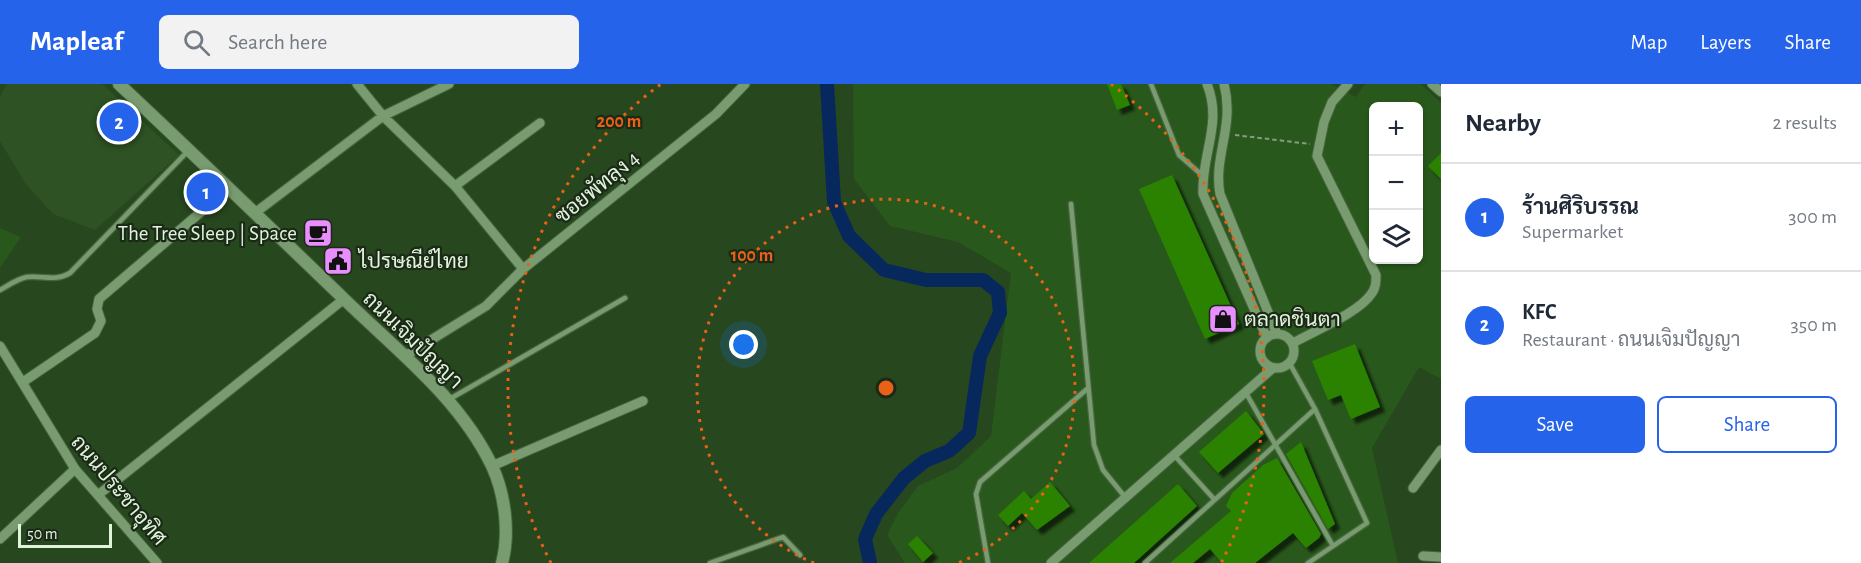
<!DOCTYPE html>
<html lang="en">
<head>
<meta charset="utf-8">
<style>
	:root { --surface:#fff; --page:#f2f2f3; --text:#1f2937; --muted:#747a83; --line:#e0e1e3; --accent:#2563eb }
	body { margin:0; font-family:"Alegreya Sans",Sarabun,sans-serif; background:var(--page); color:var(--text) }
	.controls { position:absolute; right:18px; top:18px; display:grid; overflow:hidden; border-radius:9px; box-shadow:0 2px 4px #0004 }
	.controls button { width:54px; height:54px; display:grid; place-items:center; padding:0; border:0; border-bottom:2px solid var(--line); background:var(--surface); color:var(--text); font:30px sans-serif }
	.scale { position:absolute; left:18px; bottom:15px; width:94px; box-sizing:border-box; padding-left:6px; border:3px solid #e0f3db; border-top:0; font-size:16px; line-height:21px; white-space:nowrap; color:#e0f3db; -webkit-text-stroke:4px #1b2917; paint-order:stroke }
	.you { position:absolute; left:744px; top:261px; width:21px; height:21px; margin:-15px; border:4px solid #fff; border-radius:50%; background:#1a73e8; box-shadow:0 0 0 9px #1a73e833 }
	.badge { display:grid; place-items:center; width:39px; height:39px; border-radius:50%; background:var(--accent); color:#fff; font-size:20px; font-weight:700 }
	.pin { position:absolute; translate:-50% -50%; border:3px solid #fff; box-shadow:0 2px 6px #0006 }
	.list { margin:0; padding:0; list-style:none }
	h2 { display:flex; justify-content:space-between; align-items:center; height:78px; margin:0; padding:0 24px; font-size:26px }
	h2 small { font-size:20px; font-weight:400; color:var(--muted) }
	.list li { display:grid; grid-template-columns:39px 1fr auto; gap:18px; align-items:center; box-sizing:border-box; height:108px; padding:0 24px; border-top:2px solid var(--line) }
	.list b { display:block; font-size:22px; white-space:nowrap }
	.list p { margin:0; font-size:20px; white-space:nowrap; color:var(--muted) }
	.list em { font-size:20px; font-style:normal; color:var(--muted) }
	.actions { display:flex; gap:12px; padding:18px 24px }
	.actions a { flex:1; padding:14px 0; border:2px solid var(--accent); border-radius:9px; text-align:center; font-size:21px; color:var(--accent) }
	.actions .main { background:var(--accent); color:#fff }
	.icon { flex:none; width:33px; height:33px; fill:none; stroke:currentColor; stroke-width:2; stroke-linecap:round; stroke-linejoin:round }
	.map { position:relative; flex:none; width:1441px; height:479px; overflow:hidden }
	header { display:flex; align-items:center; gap:36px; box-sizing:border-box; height:84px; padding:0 30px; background:var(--accent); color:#fff }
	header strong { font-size:28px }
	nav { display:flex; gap:33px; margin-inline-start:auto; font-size:21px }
	.search { width:420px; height:54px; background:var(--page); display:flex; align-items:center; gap:15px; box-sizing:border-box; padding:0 21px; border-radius:9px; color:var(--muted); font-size:22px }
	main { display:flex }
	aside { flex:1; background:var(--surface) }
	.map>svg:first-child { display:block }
	.built { fill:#2e5224 }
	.green { fill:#28581b; fill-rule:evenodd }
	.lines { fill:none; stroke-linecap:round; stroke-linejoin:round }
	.canal { stroke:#07285c; stroke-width:14 }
	.building { fill:#2b8205; filter:url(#shadow) }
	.service-casing { stroke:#486440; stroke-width:7 }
	.minor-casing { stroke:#486440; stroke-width:11 }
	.tertiary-casing { stroke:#486440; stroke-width:14 }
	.path { stroke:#859f7e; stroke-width:2; stroke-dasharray:4.5 3; stroke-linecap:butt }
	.service { stroke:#789c6f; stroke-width:4.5 }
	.minor { stroke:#789c6f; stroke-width:9 }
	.tertiary { stroke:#789c6f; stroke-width:12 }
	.ring { fill:none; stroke:#e86116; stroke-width:3; stroke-dasharray:3 6 }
	.labels { text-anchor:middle; stroke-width:4.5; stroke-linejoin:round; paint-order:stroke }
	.street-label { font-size:21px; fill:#e0f3db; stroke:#1b2917 }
	.poi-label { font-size:21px; fill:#e0f3db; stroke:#1b2917; text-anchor:start }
	.centre { fill:#e86116; stroke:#1b2917; stroke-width:3 }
	.ring-label { font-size:18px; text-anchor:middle; font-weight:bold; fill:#e86116; stroke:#1b2917; stroke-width:4.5; stroke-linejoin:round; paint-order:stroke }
</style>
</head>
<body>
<header>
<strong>Mapleaf</strong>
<div class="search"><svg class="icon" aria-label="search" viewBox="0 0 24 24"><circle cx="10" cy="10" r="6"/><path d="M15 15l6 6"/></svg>Search here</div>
<nav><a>Map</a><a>Layers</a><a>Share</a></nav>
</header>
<main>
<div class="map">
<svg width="1441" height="479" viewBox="0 0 1441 479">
	<defs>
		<filter id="shadow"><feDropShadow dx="5" dy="5" stdDeviation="1.5" flood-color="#0009"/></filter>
	</defs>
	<rect width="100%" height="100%" fill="#27471e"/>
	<path class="built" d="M7,0H102L179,71L95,146L53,130L25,99L0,57V13Z"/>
	<path class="green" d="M853,0H1331L1356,13L1365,0H1421L1441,19V295L1419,283L1372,364L1398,479H905L887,451L898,429L918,402L957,384L991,352L1011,189L958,158L890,142L854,95ZM1374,22H1418V176H1374Z
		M0,144L21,153L0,184Z"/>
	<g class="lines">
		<path class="canal" d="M827,0L834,118L849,152L884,186L926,196H983L998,208L1000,229L980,272L969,349L949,367L925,377L904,394L876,430L865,455L870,479"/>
	</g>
	<path class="building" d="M1107,0H1121L1130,21L1117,26Z
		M1441,69V95L1428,82Z
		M1172,91L1239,240L1205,255L1139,105Z
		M1355,260L1380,323L1351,335L1341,311L1328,316L1312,277Z
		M1246,327L1264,350L1218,389L1199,368Z
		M1301,358L1335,440L1328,445L1286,370Z
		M1277,374L1321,450L1319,454L1306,464L1293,449L1255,479H1222L1210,465L1193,479H1170L1231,427L1226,422L1232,409L1263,381Z
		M1050,398L1070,422L1037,446L1022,429L1008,442L998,431L1024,407L1031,415Z
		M1178,400L1197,422L1134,479H1089Z
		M917,452L933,469L923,478L908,460Z"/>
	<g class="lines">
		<g class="service-casing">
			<path id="service" d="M1151,0L1179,71L1202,91
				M1071,120L1094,361L1103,386L1125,413
				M0,206C9,201 17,195 27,193C43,191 55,198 70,189L187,68
				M1290,280L1315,325L1367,439L1308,479
				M1246,309L1333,462
				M448,316L625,214
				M1174,371L1214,415
				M710,479L783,453L800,471
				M988,479L976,410L980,398L1087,305
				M1145,479L1315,325"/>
		</g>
		<g class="minor-casing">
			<path id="minor" d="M357,0L383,32L455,102L523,185
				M1207,0C1223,40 1201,70 1203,110L1267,254
				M1224,0C1235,43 1213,72 1220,110L1277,250
				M1432,0L1441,8
				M455,102L540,39
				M255,129L383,32L449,0
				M1260 267a17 17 0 1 1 34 0a17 17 0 1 1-34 0Z
				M1293,259C1314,247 1359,229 1372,209C1376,203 1376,198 1376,191L1317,72L1324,38L1332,18L1348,0
				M0,262L75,385L157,479
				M405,272L486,222L523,185L716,30L745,0
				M23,298L95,249L101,237L97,225L99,215L229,104
				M492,382L643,317
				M1413,404L1441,366
				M98,411L344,215
				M0,455L75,385
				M1423,472L1441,473
				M1051,479L1273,284"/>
		</g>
		<g class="tertiary-casing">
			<path id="tertiary" d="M119,0C194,70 268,142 342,213C395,265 459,313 492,382C505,410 510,449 502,479"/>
		</g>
		<path class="path" d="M1235,51L1310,60"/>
		<use href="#service" class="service"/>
		<use href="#minor" class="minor"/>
		<use href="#tertiary" class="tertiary"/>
	</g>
	<g class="ring">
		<path d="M814 479A189 189 0 1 1 958 479"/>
		<path d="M551 479A378 378 0 0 1 661 0M1111 0A378 378 0 0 1 1221 479"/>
	</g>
	<defs>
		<g id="cafe-square" transform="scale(1.5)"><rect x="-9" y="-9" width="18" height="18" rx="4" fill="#e88eff" stroke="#1b2917"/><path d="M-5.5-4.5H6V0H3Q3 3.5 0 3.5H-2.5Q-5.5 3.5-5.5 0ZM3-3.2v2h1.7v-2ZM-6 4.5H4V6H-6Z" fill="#111"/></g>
		<g id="civic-square" transform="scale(1.5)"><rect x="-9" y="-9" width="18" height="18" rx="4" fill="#e88eff" stroke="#1b2917"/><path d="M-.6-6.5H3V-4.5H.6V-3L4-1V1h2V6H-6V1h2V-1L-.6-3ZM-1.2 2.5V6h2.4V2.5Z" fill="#111"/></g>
		<g id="shop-square" transform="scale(1.5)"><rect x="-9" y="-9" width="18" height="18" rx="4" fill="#e88eff" stroke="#1b2917"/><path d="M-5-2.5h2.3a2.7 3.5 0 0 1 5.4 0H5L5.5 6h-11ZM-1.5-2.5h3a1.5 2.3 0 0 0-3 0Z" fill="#111"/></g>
	</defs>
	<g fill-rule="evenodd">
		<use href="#cafe-square" x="318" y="149"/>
		<use href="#civic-square" x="338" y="177"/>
		<use href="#shop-square" x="1223" y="235"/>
	</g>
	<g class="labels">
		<g class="street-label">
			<text transform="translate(597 103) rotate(-39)" y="7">ซอยพัทลุง 4</text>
			<text transform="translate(413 256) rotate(44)" y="7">ถนนเจิมปัญญา</text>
			<text transform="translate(119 406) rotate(50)" y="7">ถนนประชาอุทิศ</text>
		</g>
		<g class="poi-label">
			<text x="297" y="156" text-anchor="end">The Tree Sleep | Space</text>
			<text x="359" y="184">ไปรษณีย์ไทย</text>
			<text x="1244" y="242">ตลาดชินตา</text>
		</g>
	</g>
	<circle cx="886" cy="304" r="9" class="centre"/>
	<g class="ring-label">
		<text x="619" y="43">200 m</text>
		<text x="752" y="177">100 m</text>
	</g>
</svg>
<div class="controls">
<button>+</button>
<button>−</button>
<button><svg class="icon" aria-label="layers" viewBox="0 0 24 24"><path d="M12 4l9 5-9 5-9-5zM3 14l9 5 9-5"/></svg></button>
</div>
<div class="scale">50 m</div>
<div class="you"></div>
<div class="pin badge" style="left:206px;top:108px">1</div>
<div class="pin badge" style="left:119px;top:38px">2</div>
</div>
<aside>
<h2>Nearby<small>2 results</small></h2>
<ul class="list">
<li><span class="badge">1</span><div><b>ร้านศิริบรรณ</b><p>Supermarket</p></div><em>300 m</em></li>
<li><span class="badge">2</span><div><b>KFC</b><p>Restaurant · ถนนเจิมปัญญา</p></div><em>350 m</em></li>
</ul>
<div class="actions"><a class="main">Save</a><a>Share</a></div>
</aside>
</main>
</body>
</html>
